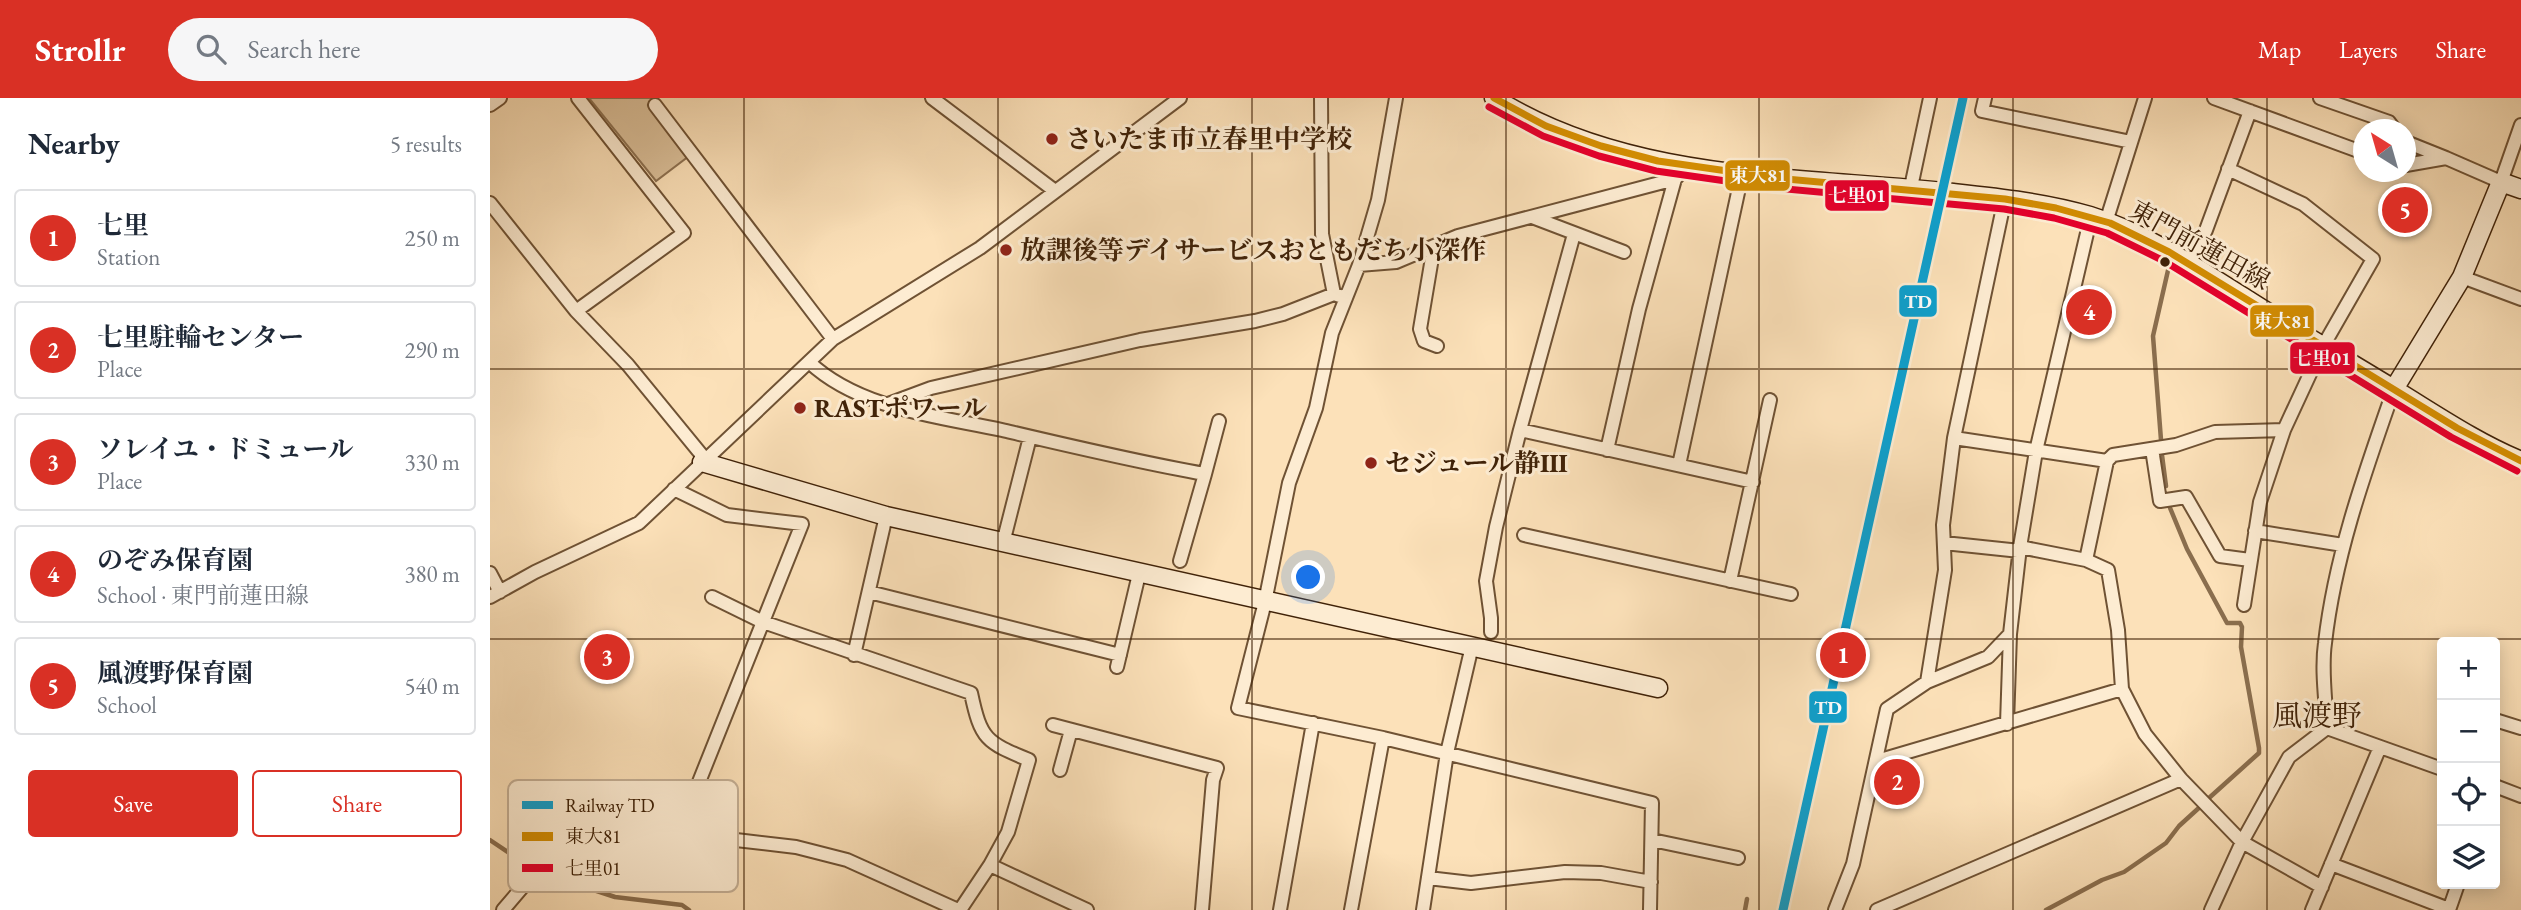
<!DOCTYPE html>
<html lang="en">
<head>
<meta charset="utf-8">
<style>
	:root { --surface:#fff; --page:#f6f6f7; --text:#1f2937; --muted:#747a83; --line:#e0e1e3; --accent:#d93025 }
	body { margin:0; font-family:"EB Garamond","Noto Serif JP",serif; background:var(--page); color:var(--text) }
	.controls { position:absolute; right:21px; bottom:21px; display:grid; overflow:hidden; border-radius:7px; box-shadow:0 4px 18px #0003 }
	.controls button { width:63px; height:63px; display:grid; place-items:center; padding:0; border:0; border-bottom:2px solid var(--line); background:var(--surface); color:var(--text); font:35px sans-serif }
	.compass { position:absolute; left:1863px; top:21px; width:63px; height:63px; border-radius:50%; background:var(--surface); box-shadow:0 4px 18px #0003; rotate:323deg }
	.you { position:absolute; left:819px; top:480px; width:24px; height:24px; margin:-18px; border:5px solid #fff; border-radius:50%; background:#1a73e8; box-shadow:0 0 0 10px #1a73e833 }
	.badge { display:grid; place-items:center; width:46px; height:46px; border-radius:50%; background:var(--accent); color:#fff; font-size:23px; font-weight:700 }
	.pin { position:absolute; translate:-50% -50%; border:4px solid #fff; box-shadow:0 2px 7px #0006 }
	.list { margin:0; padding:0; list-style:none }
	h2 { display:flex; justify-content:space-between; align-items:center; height:91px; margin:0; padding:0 28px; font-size:30px }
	h2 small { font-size:23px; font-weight:400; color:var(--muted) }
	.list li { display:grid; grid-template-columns:46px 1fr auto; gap:21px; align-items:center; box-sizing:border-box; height:98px; margin:0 14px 14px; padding:0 14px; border:2px solid var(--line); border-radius:7px }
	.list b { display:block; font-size:26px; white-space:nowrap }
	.list p { margin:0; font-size:23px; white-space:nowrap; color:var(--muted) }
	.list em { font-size:23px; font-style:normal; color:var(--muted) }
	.actions { display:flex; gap:14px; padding:21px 28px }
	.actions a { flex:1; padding:16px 0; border:2px solid var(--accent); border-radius:7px; text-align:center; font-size:24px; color:var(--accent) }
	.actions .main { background:var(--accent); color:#fff }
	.icon { flex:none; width:38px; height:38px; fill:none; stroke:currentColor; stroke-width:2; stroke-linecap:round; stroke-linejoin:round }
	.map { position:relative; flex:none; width:2031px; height:812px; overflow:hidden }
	header { display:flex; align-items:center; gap:42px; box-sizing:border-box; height:98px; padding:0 35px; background:var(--accent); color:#fff }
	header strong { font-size:33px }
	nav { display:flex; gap:38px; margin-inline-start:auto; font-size:24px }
	.search { width:490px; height:63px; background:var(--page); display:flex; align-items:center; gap:18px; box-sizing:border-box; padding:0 24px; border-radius:38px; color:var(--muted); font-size:26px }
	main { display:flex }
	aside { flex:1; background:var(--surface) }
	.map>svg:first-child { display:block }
	.green { fill:#dcc19b; stroke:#8e7252; stroke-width:2 }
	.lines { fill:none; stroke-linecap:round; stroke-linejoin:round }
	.stream { stroke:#8a6e4e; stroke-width:4.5 }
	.street-casing { stroke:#6f5234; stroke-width:16 }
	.secondary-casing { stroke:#402208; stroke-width:21 }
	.street { stroke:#fdecd2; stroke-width:12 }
	.secondary { stroke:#fdecd2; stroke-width:18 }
	.bus-1-casing { stroke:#fdecd2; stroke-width:12 }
	.bus-2-casing { stroke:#fdecd2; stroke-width:12 }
	.bus-1 { stroke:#d28c02; stroke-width:7 }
	.bus-2 { stroke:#e4002b; stroke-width:7 }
	.rail-1-casing { stroke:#fdecd2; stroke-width:14 }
	.rail-1 { stroke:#0da0ce; stroke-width:9 }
	.grid { fill:none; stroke:#402208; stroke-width:2; stroke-opacity:0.55 }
	.poi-dot { fill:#8f2418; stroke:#fdecd2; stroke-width:2.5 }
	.bus-dot { fill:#402208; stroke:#fdecd2; stroke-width:2.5 }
	.labels { text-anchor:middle; stroke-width:6; stroke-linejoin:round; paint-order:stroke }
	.poi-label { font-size:26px; font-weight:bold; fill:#402208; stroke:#fdecd2; text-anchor:start }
	.street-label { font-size:26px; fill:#402208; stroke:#fdecd2 }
	.quarter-label { font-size:30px; fill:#402208; stroke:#fdecd2 }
	.key { fill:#fdecd2; stroke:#c4af95; stroke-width:2 }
	.key-label { font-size:19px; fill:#402208 }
	.line-badge { stroke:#fdecd2; stroke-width:2.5 }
	.badge-label { font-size:19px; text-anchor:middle; font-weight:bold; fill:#fff }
</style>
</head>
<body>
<header>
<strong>Strollr</strong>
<div class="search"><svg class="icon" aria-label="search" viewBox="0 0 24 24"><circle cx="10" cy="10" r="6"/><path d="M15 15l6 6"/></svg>Search here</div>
<nav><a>Map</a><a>Layers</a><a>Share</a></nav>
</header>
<main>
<aside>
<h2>Nearby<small>5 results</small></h2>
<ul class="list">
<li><span class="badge">1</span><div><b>七里</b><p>Station</p></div><em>250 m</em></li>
<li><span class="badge">2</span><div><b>七里駐輪センター</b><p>Place</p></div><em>290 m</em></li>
<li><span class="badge">3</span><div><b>ソレイユ・ドミュール</b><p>Place</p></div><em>330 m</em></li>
<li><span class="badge">4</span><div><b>のぞみ保育園</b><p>School · 東門前蓮田線</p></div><em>380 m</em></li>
<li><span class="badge">5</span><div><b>風渡野保育園</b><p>School</p></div><em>540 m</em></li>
</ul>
<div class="actions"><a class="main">Save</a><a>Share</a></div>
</aside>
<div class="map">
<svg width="2031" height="812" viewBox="0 0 2031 812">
	<rect width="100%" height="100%" fill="#fce1b9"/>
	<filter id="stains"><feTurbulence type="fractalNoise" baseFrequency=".00286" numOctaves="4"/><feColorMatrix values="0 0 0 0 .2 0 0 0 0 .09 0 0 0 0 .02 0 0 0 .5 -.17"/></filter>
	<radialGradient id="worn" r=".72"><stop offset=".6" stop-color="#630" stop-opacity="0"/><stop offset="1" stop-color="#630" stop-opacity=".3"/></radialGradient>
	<path class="green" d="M99,0H165L158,7L199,58L166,83Z"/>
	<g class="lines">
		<path class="stream" d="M1671,342L1663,238L1679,168
			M1672,357L1676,388
			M1678,405L1697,451L1737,525H1750L1752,529L1751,549L1769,650V655L1719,700
			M0,742L46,773L125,799L192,807L199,812
			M1255,812L1257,801
			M1556,812L1612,782L1634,774L1676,745L1689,728L1711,708"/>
		<g class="street-casing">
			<path id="street" d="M442,0L565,93
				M831,0L832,136L844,196
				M1495,0L1492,13L1641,44
				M1724,0L1874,55
				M1830,0L1899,24L1905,32
				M0,7L10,0
				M165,7L343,241
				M1916,44L1956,60
				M1916,67L1956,60L2011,84L2031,27
				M1421,89L1440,0
				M0,105L86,213L138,267L215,361
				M1042,119L1134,154
				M1616,124L1655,0
				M944,148L930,231L934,243L947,248
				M1699,165L1716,132L1760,13
				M869,167L906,164L968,138L1185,81L1197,68
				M1972,179L2031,201
				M86,213L194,135L88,0
				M319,264C369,311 447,318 512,332C580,348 647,364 715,376L729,323
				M398,306L441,290L650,242L765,223L793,216L844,196L856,200
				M1030,332L1263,384
				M1464,340L1617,363
				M1662,351L1670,403L1696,399L1730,458L1760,462
				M1117,352L1149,211L1185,81
				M1189,367L1252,76
				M184,391L237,417L312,426L191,729L246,742L306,749L357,762L468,812
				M1765,433L1853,447
				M1034,437L1301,496
				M513,445L540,339
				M1454,445L1530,453
				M1530,449L1596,462L1618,472L1628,532L1632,591L1655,636L1691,681L1752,744L1832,789
				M1596,462L1617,363L1623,357L1686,347L1725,334L1794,332L1832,250L1883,161L1813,106L1738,71
				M690,463L715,376
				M0,475L10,494
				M1240,483L1280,302
				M379,494L630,557
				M0,499L45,474L149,425L343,241L490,150L690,0
				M222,499L273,524L481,595C491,642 496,644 539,662L518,734L500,767
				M1754,507L1770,404L1794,332
				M1001,534V520L996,483L1006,429L1030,332L1084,136
				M364,557L396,418
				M627,569L649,476
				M1437,584L1455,472L1453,427L1464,340L1515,100
				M2005,622L2031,630
				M1517,626L1520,536
				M563,627L727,670L723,682L712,812
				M1837,630C1836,603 1831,572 1835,545C1845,457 1875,374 1904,291
				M1837,630L1952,671
				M893,640L748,610L775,504L799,385L826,310L842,235L869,167L888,102L906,0
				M1387,663L1632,591
				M570,672L581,632
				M2005,688L2031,698
				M1162,742L1248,760
				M1841,766L1959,811
				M938,780L981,785L1075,774L1111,775L1161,784
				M13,812L41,779
				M470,812L500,767L597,812
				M790,812L823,625
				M861,812L893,640L1162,705L1160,812
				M933,812L957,655L982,548
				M1345,812L1363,766L1397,611L1437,584L1498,559L1520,536L1530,449L1546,353L1601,118
				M1387,812L1691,681
				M1721,812L1752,744L1799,659L1837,630
				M1822,812L1890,649
				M1959,812L1968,786"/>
		</g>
		<g class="secondary-casing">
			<path id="secondary" d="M1004,0C1139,85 1310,78 1463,95C1509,100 1556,105 1600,118C1655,135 1705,169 1753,199C1803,231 1854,261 1905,292C1946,317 1987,345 2031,363
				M1904,291L1972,179L2011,84L2031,91
				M212,364L396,418L1168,590"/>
		</g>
		<use href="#street" class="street"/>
		<use href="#secondary" class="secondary"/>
		<g class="bus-1-casing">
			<path id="bus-1" d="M1004,0L1056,28L1111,48L1168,63L1286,80L1515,101L1566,110L1620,125L1679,154L1967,330L2031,363"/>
		</g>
		<g class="bus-2-casing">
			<path id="bus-2" d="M999,9L1053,38L1109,58L1166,73L1285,90L1514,111L1564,120L1617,135L1674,163L1961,339L2027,373"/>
		</g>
		<use href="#bus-1" class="bus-1"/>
		<use href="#bus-2" class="bus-2"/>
		<g class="rail-1-casing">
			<path id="rail-1" d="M1293,812L1473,0"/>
		</g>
		<use href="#rail-1" class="rail-1"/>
	</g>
	<path class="grid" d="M254,0V812M508,0V812M762,0V812M1016,0V812M1269,0V812M1523,0V812M1777,0V812M0,271H2031M0,541H2031"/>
	<g class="poi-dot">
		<circle cx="562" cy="41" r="7"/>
		<circle cx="516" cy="152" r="7"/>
		<circle cx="310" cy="310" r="7"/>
		<circle cx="881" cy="365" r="7"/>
	</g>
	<circle class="bus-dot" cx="1675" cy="164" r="6"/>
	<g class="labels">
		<g class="poi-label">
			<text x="576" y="50">さいたま市立春里中学校</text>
			<text x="530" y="161">放課後等デイサービスおともだち小深作</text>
			<text x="324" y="319">RASTポワール</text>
			<text x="895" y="374">セジュール静Ⅲ</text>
		</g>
		<g class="street-label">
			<text transform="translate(1710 147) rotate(29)" y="9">東門前蓮田線</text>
		</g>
		<g class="quarter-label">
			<text x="1827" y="628">風渡野</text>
		</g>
	</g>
	<rect x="18" y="682" width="230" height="112" rx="10" class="key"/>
	<rect x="32" y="703" width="31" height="8" fill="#0da0ce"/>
	<rect x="32" y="734" width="31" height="9" fill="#d28c02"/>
	<rect x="32" y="766" width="31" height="8" fill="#e4002b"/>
	<g class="key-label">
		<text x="75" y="714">Railway TD</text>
		<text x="75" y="745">東大81</text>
		<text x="75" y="777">七里01</text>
	</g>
	<g class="line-badge">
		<rect x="1234" y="61" width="67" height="33" rx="7" fill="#d28c02"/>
		<rect x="1334" y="81" width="66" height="33" rx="7" fill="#e4002b"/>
		<rect x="1408" y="186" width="40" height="34" rx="7" fill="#0da0ce"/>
		<rect x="1759" y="206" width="66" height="34" rx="7" fill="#d28c02"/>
		<rect x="1799" y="243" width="67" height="34" rx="7" fill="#e4002b"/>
		<rect x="1318" y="592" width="40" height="34" rx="7" fill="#0da0ce"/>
	</g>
	<g class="badge-label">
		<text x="1268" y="84">東大81</text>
		<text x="1367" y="104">七里01</text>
		<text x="1428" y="210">TD</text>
		<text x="1792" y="230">東大81</text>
		<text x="1832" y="267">七里01</text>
		<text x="1338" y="616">TD</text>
	</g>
	<rect width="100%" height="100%" filter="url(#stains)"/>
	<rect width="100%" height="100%" fill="url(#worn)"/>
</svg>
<div class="controls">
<button>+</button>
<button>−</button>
<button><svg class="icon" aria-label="locate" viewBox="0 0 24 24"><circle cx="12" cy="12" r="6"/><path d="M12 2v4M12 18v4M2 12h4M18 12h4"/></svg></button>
<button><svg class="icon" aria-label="layers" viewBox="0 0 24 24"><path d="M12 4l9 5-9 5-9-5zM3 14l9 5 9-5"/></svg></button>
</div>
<svg class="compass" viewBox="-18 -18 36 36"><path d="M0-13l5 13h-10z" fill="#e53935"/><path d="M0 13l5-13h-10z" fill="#747a83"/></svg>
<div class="you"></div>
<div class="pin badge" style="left:1353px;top:557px">1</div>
<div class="pin badge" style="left:1407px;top:684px">2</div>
<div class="pin badge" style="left:117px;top:559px">3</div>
<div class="pin badge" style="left:1599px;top:214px">4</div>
<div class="pin badge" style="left:1915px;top:112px">5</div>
</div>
</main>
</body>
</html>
